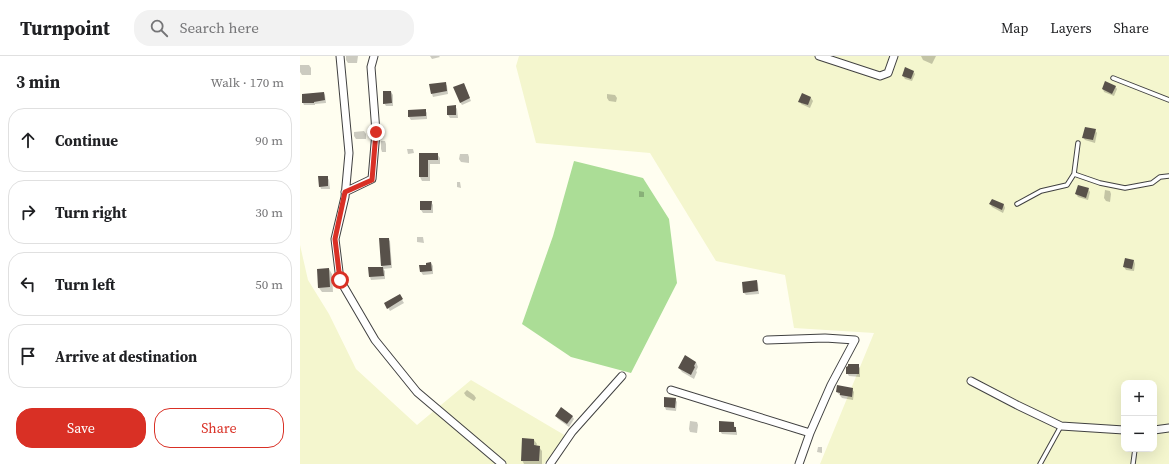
<!DOCTYPE html>
<html lang="en">
<head>
<meta charset="utf-8">
<style>
	:root { --surface:#fff; --page:#f2f2f2; --text:#202124; --muted:#757577; --line:#e0e0e0; --accent:#d93025 }
	body { margin:0; font-family:"Source Serif 4",serif; background:var(--page); color:var(--text) }
	.controls { position:absolute; right:12px; bottom:12px; display:grid; overflow:hidden; border-radius:8px; box-shadow:0 4px 16px #0002 }
	.controls button { width:36px; height:36px; display:grid; place-items:center; padding:0; border:0; border-bottom:1px solid var(--line); background:var(--surface); color:var(--text); font:20px sans-serif }
	.stop { position:absolute; width:12px; height:12px; margin:-9px; border:3px solid #d93025; border-radius:50%; background:#fff }
	.stop.end { background:#d93025; border-color:#fff; box-shadow:0 1px 4px #0008 }
	.list { margin:0; padding:0; list-style:none }
	h2 { display:flex; justify-content:space-between; align-items:center; height:52px; margin:0; padding:0 16px; font-size:17px }
	h2 small { font-size:13px; font-weight:400; color:var(--muted) }
	.list li { display:grid; grid-template-columns:26px 1fr auto; gap:12px; align-items:center; box-sizing:border-box; height:64px; margin:0 8px 8px; padding:0 8px; border:1px solid var(--line); border-radius:16px }
	.list b { display:block; font-size:15px; white-space:nowrap }
	.list em { font-size:13px; font-style:normal; color:var(--muted) }
	.actions { display:flex; gap:8px; padding:12px 16px }
	.actions a { flex:1; padding:9px 0; border:1px solid var(--accent); border-radius:16px; text-align:center; font-size:14px; color:var(--accent) }
	.actions .main { background:var(--accent); color:#fff }
	.icon { flex:none; width:22px; height:22px; fill:none; stroke:currentColor; stroke-width:2; stroke-linecap:round; stroke-linejoin:round }
	.map { position:relative; flex:none; width:869px; height:408px; overflow:hidden }
	header { display:flex; align-items:center; gap:24px; box-sizing:border-box; height:56px; padding:0 20px; background:var(--surface); border-bottom:1px solid var(--line) }
	header strong { font-size:19px }
	nav { display:flex; gap:22px; margin-inline-start:auto; font-size:14px }
	.search { width:280px; height:36px; background:var(--page); display:flex; align-items:center; gap:10px; box-sizing:border-box; padding:0 14px; border-radius:16px; color:var(--muted); font-size:15px }
	main { display:flex }
	aside { flex:1; background:var(--surface) }
	.map>svg:first-child { display:block }
	.farmland { fill:#f4f6ce; fill-rule:evenodd }
	.forest { fill:#abdd96 }
	.shadow { fill:#0003 }
	.building { fill:#58514a }
	.lines { fill:none; stroke-linecap:round; stroke-linejoin:round }
	.service-casing { stroke:#414141; stroke-width:5.5 }
	.minor-casing { stroke:#414141; stroke-width:9 }
	.service { stroke:#fff; stroke-width:3.5 }
	.minor { stroke:#fff; stroke-width:7 }
	.route { stroke:#d93025; stroke-width:5 }
</style>
</head>
<body>
<header>
<strong>Turnpoint</strong>
<div class="search"><svg class="icon" aria-label="search" viewBox="0 0 24 24"><circle cx="10" cy="10" r="6"/><path d="M15 15l6 6"/></svg>Search here</div>
<nav><a>Map</a><a>Layers</a><a>Share</a></nav>
</header>
<main>
<aside>
<h2>3 min<small>Walk · 170 m</small></h2>
<ul class="list">
<li><svg class="icon" aria-label="ahead" viewBox="0 0 24 24"><path d="M12 20V5M6 11l6-6 6 6"/></svg><div><b>Continue</b></div><em>90 m</em></li>
<li><svg class="icon" aria-label="right" viewBox="0 0 24 24"><path d="M7 20v-9h11M14 6l5 5-5 5"/></svg><div><b>Turn right</b></div><em>30 m</em></li>
<li><svg class="icon" aria-label="left" viewBox="0 0 24 24"><path d="M17 20v-9H6M10 6l-5 5 5 5"/></svg><div><b>Turn left</b></div><em>50 m</em></li>
<li><svg class="icon" aria-label="arrive" viewBox="0 0 24 24"><path d="M6 21V4h12l-3 4 3 4H6"/></svg><div><b>Arrive at destination</b></div></li>
</ul>
<div class="actions"><a class="main">Save</a><a>Share</a></div>
</aside>
<div class="map">
<svg width="869" height="408" viewBox="0 0 869 408">
	<rect width="100%" height="100%" fill="#fffef0"/>
	<path class="farmland" d="M219,0H869V408H520L574,277L494,272L485,219L416,205L350,97L236,87L216,10ZM824,327H854V393H824Z
		M0,189L8,224L29,258L56,313L117,369L171,324L266,380L244,408H0Z"/>
	<path class="forest" d="M274,105L343,122L369,163L377,227L331,317L271,301L222,268L253,180Z"/>
	<path class="shadow" d="M46,0H58L57,7H48L46,4Z
		M130,0H139L140,1L132,3Z
		M621,0H636L632,8L623,4Z
		M0,9H9L11,12V19H2L0,16Z
		M613,15L615,18L612,25L605,23L603,20Z
		M145,27L147,30L148,38L133,41L132,38Z
		M815,30L817,33L814,40L804,36L803,33Z
		M165,31L171,45L162,49L160,46Z
		M91,36L93,39V50H86L84,47Z
		M24,37L25,39L26,47L15,48V49H4L3,47Z
		M307,38L315,39L317,42L316,46L309,45L307,42Z
		M502,39L511,42L513,45L510,52L501,48L500,45Z
		M155,50L157,53L158,62H150L148,59Z
		M125,54L127,57V63L111,64L109,61Z
		M795,74L797,77L795,87L785,84L783,81Z
		M64,75L66,78V83H56L54,80V76Z
		M81,85H85L86,88V96H82L81,93Z
		M107,93H113L114,97L108,98Z
		M120,98H137L140,102V108H130V125H122L120,121Z
		M160,98H168L169,101V107L161,106L159,103Z
		M27,121L29,124L30,133H21L20,130Z
		M157,126H160L161,132L157,131Z
		M788,133L790,136L788,144L778,141L776,138Z
		M805,134L810,135L811,138L810,146L806,145L804,142Z
		M339,135L344,136V141H339Z
		M692,144L704,149L705,152L703,157L692,151L690,148Z
		M131,146L133,149V157H123L121,154Z
		M117,181H123L124,187L117,186Z
		M80,183H88L90,185L92,212L83,213L85,215V223L71,224L70,221L69,212H83L82,210Z
		M834,205L835,208L834,215L826,214L824,211Z
		M131,207L133,210V218L123,219L121,216Z
		M29,213L32,218L33,236H22L19,232Z
		M457,225L458,228L459,238L446,239L444,237Z
		M99,239L104,247L90,255L85,247Z
		M396,306L398,311L396,315L397,316L394,323L382,316L379,312Z
		M558,309L560,312V321L549,320L547,317Z
		M552,333L554,336L553,344L542,342L537,336Z
		M167,334L174,339L176,342L174,345L166,340L164,337Z
		M375,343L377,346L376,355L366,354L365,351Z
		M256,360H272L274,363L269,371L258,363Z
		M390,365L397,366L398,369L397,377L390,376L389,373Z
		M433,367L437,375V379L422,378L420,375Z
		M234,384L237,388L236,390L239,391L242,395V408H224L222,404Z
		M518,391H522V397L517,396Z"/>
	<path class="building" d="M605,11L614,15L611,23L602,20Z
		M805,25L816,30L812,38L802,33Z
		M146,26L147,35L131,38L129,28Z
		M164,27L170,42L160,47L153,31Z
		M83,35H91L92,47L83,48Z
		M24,36L25,44L14,46V47H2V38Z
		M502,37L511,41L508,49L498,46Z
		M156,49V59H147V50Z
		M126,53V60L108,61V54Z
		M785,71L796,73L793,84L782,82Z
		M119,97H138V104H128V121H119Z
		M18,120H28V130L19,131Z
		M778,129L789,132L786,142L775,138Z
		M692,143L704,148L702,154L689,148Z
		M120,145H132L131,154H120Z
		M79,182H89L91,209L81,210Z
		M825,202L834,204L832,213L823,211Z
		M131,206L132,215L120,216L119,209H126V207Z
		M68,211H83L84,220L69,221Z
		M29,212L30,231L18,232L17,213Z
		M457,224L458,235L443,237L442,226Z
		M100,238L103,243L87,253L84,247Z
		M385,299L396,306L394,310L395,311L391,319L378,312Z
		M548,308H559V318H546V311L548,310Z
		M537,329L553,332L552,341L540,339V337L536,336Z
		M364,341L376,342L375,352L364,351Z
		M261,351L273,360L267,368L255,360Z
		M419,365L434,366V371H436V376H419Z
		M222,382L234,383V389L240,390L239,405H221Z"/>
	<g class="lines">
		<g class="service-casing">
			<path id="service" d="M813,22L869,44
				M774,118L800,127L825,132L852,127L860,121L869,120
				M717,148L741,135L767,129L774,118L778,87
				M740,408L761,370
				M833,408L835,393"/>
		</g>
		<g class="minor-casing">
			<path id="minor" d="M40,0L49,97L45,141L35,183L40,224L75,284L117,336L202,408
				M519,0L580,20L588,17L594,0
				M45,136L72,123L76,76L71,11L74,0
				M467,284L525,282L555,284L531,329L510,377L499,408
				M671,325L717,349L761,370L824,374
				M371,334L510,377
				M854,374L869,372
				M250,408L272,376L322,320"/>
		</g>
		<use href="#service" class="service"/>
		<use href="#minor" class="minor"/>
	</g>
	<g class="lines">
		<path class="route" d="M40,224L35,183L45,136L72,124L76,76"/>
	</g>
</svg>
<div class="controls">
<button>+</button>
<button>−</button>
</div>
<div class="stop" style="left:40px;top:224px"></div>
<div class="stop end" style="left:76px;top:76px"></div>
</div>
</main>
</body>
</html>
